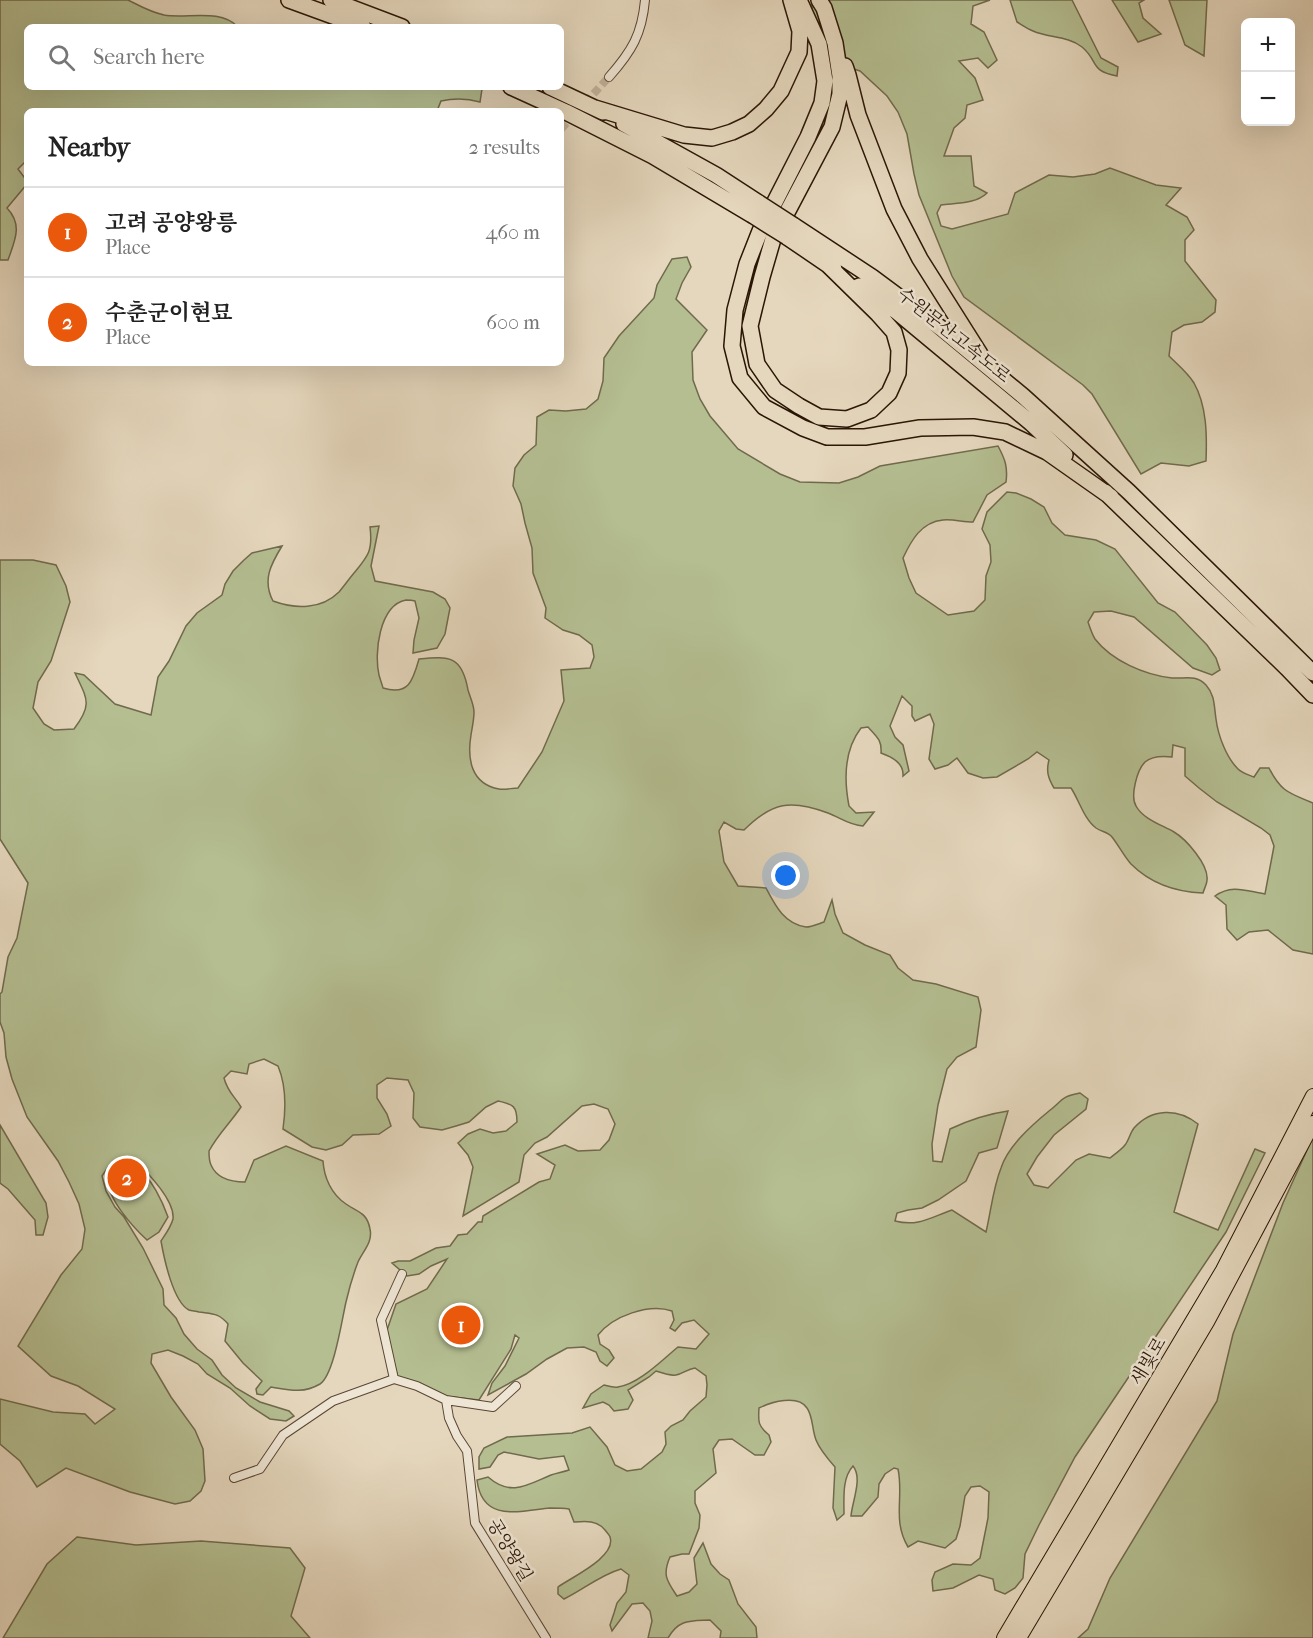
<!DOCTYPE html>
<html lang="en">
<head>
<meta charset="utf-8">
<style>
	:root { --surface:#fff; --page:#f6f6f6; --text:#222; --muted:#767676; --line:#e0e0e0; --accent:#ea580c }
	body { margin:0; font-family:"IM FELL French Canon","Noto Serif KR",serif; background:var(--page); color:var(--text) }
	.controls { position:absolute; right:18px; top:18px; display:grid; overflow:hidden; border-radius:9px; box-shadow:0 6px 24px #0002 }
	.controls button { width:54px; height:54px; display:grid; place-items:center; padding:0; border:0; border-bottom:2px solid var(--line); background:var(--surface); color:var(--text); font:30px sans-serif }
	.you { position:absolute; left:786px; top:876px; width:21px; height:21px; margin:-15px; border:4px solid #fff; border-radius:50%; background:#1a73e8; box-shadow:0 0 0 9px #1a73e833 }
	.badge { display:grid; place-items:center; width:39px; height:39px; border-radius:50%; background:var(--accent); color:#fff; font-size:20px; font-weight:700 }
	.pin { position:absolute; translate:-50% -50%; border:3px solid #fff; box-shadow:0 2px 6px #0006 }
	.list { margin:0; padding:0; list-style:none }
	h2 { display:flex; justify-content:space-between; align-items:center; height:78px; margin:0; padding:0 24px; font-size:26px }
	h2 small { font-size:20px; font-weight:400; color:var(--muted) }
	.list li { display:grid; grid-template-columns:39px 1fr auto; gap:18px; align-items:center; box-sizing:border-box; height:90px; padding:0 24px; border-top:2px solid var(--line) }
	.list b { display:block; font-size:22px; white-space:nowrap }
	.list p { margin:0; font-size:20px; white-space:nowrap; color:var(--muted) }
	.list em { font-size:20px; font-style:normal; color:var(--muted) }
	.icon { flex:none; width:33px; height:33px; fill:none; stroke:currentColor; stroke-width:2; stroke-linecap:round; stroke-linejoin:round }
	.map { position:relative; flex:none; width:1313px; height:1638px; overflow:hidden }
	.search { position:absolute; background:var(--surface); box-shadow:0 6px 24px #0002; left:24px; top:24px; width:540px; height:66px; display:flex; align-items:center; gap:15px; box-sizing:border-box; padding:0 21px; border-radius:9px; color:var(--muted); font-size:22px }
	.panel { position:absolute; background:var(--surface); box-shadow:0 6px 24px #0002; left:24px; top:108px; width:540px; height:258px; border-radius:9px }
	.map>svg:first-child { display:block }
	.green { fill:#b4be91; stroke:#706a4c; stroke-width:1.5 }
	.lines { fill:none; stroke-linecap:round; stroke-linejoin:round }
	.minor-tunnel { stroke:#c0b098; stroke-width:8; stroke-dasharray:8 4; stroke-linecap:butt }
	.minor-casing { stroke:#5a4634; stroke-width:10 }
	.trunk-casing { stroke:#2b1606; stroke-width:16 }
	.motorway-casing { stroke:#2b1606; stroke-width:18 }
	.minor { stroke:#eee5d4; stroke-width:8 }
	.trunk { stroke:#e5d7bd; stroke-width:14 }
	.motorway { stroke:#e5d7bd; stroke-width:15 }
	.motorway-bridge-casing { stroke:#2b1606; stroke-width:18; stroke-linecap:butt }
	.motorway-bridge { stroke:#e5d7bd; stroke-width:15 }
	.labels { text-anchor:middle; stroke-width:5; stroke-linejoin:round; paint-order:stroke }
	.street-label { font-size:18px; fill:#2b1606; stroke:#eee5d4 }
</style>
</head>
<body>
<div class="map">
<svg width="1313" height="1638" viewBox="0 0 1313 1638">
	<rect width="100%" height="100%" fill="#e5d7bd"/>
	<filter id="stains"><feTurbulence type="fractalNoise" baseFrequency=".00333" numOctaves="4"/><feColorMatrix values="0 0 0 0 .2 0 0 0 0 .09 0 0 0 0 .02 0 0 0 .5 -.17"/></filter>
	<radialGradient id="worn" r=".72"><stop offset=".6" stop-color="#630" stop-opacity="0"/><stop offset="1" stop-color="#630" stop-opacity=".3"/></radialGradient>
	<path class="green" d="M0,0H128C140,6 150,12 164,15C187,19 220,8 238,27H27V87H458L482,89L480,102C466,98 454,98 441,101L437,111H27V160L18,169L27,181V184L7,208C23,225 15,240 8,260H0Z
		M812,0H990L973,6L971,24L984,32L997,60L988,68L978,58L959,61L975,78L983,100L967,105L965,118L954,128L944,156H971L974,186L987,193C976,204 956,203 941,205L937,213L941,226L952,229L1008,214L1015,193L1049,175L1073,177L1095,174L1110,168L1156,185L1181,188L1166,205L1187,217L1194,230L1185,240V261L1216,300L1215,312L1202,322L1184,325L1172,332L1169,356C1177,364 1188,373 1194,383C1207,406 1207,436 1206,461L1189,466L1161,463L1141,474L1092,394L1083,385L964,297L952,276L919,195L914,174L907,134L898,112L887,96L860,71L829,61L828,38C816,28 811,16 812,0Z
		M1010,0H1072L1101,58L1118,67L1117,76C1089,71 1099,61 1082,47C1068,36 1049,38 1033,31C1028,29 1022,25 1017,22Z
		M1112,0H1144L1139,3L1143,18L1161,34L1138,42Z
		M1169,0H1207L1204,56L1185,45Z
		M687,257L691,267L682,283L676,299L707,330L692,352L693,380L700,399L710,416L738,449L780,474L800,482L839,483L858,477L880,466L998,446C1005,459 1008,467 1006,482L987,495L973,522C963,522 953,519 943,520C921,522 911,541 903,558L909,578L916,593L948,615L974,611L985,600L986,576L991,562L990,545L982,529L987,512L1007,492L1016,493L1031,499L1044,507L1052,523L1065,535L1096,540L1115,549L1158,603L1175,612L1207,645L1216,658L1220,670L1212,675L1193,668L1134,617L1111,611L1094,612L1088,622C1090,628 1092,634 1095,639C1112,661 1145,675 1172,678C1184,679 1196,674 1206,685C1215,695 1214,706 1216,719C1218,735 1226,757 1238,769C1242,773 1249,775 1254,777L1260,768H1269C1281,792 1289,793 1313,803V954L1293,950L1268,930L1249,932L1237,940L1227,929L1226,905L1215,896C1232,884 1246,891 1265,894L1274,846L1270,835L1261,828L1217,802L1199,788L1185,776V748L1173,745L1172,757C1163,756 1152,756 1145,762C1137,770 1130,796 1136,806C1143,819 1162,825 1174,832C1186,839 1209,865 1207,880C1207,884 1204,889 1203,893C1176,892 1151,884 1131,864C1124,856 1119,846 1112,837C1108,832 1102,832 1096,828C1084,819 1079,800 1071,788H1054C1048,778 1046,771 1049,760L1037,752L1028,759L997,777L983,778L968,773L957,758L948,765L935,769L929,759L934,724L930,714L915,721L912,716V706L902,696L890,726L895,737L903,745L909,771L903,776C904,763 892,757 881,753C882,740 877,737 868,727L861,728C844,750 844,780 849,806L856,813L874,812L863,826C849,825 841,818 828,813C791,799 772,802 744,830L736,829L724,822L719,831L724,862L738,886L766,888C775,905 784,924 806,927C811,927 818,924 824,922L832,900L835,914L843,933L865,945L890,955L898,968L913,980L936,984L978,997L981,1010L976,1047L957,1057L947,1069L938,1105L932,1144L933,1161L942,1162L950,1129C969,1120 987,1114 1008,1111L997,1148L979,1153L966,1181L938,1200L922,1208L908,1210L897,1213L895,1221C919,1227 931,1217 952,1210L986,1232C991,1211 993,1188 1001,1168C1008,1146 1032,1125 1049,1111C1064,1100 1059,1097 1080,1093L1088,1099L1086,1109L1054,1135L1037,1157L1027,1174L1034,1185L1048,1188L1076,1160L1089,1154L1110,1158C1115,1154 1121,1150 1125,1145C1129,1140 1130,1133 1134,1128C1152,1108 1178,1108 1198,1124L1174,1212L1218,1230L1255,1149L1265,1153L1226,1232L1075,1457L1039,1525L1025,1554L1023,1578L1015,1588L1005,1594L995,1590L993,1579L979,1575L953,1588L933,1591L932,1580L935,1572L953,1564L971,1565L980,1558L988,1518L989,1492L980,1486L971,1487L965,1496L960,1526L956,1539L945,1548L918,1541L908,1547C892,1520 904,1497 898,1469L894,1468L885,1474L879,1484L878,1497L862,1516H851C852,1502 863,1478 853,1466C842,1478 844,1498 844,1514L837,1520L833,1508L835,1467C827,1458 820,1450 816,1440C812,1430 813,1416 807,1408C798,1394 771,1402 759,1408C758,1422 758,1426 769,1435L771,1442L764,1455H755L732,1439L719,1440L713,1449L716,1473L695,1491V1503L700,1515L699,1528L689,1554H682L670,1557C662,1575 667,1581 677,1596L689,1592L697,1584L694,1558L703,1543L711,1564L720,1574L729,1580L738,1604L756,1627L757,1638H720L721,1631L710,1620C690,1621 679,1619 668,1638H648L652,1621L650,1611L643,1603L632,1604L612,1631L610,1625L614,1613L617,1603L626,1592L629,1575L621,1569C600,1575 583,1590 564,1599L558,1594V1587C570,1578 617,1557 610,1537C610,1536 605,1530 605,1530C597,1520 586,1521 574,1522L569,1509C563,1508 556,1508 550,1508C520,1511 482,1523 477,1480L488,1477C511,1497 527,1485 551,1475C557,1473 563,1472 569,1470L564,1456L539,1459L504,1452L498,1455L490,1467L479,1469V1457L484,1448L507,1437L572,1433L590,1427L607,1447L615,1465L627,1471L641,1469L662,1452L666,1444L665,1432L671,1426L683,1420L690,1411L706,1397L707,1385L706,1376L695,1368C687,1369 683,1374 676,1375C670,1376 662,1373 656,1371L649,1377L628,1390L633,1400L628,1409L614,1411L609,1405L603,1402L583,1408L591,1394L604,1385C608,1386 614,1388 618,1387C639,1384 662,1360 678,1347L696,1349L709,1334L694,1320L682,1323L675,1331L670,1328L674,1320L672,1311C649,1303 613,1316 598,1335L600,1344L609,1350L614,1358L607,1366L600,1361L596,1352L584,1347L567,1348L547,1359L526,1374L488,1395L492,1383L505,1366L519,1338L515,1335L511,1349L479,1400L436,1395L398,1378L386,1333L396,1304L427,1289L447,1259L431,1266L419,1274L407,1276L392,1263L398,1261H410L436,1248L450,1246L458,1235L467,1234L478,1222H482L483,1216L539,1182L550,1179L555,1165L537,1154L565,1145L578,1151L600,1150L609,1140L615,1124L608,1109L594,1104L582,1106L547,1137L535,1143L524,1155L519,1182L463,1216L473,1167L468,1155L458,1143L468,1134L480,1129L493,1133L506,1131L517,1122C517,1106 513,1104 498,1101L486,1107L469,1122L456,1126L442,1130L420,1127L413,1118L414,1093L408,1080L387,1078L377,1085V1098L387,1114L391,1126L379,1134L353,1135L342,1145L326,1150L312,1147L283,1129C286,1108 286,1085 278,1066L264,1059L249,1064L247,1074L231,1071L224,1078C228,1093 234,1095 241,1107C231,1122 218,1134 209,1151C209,1155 209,1161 211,1165C217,1179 232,1182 245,1182L254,1160L286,1146L323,1161C324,1177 331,1194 346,1204C357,1212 367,1212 370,1229C373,1242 363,1251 358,1262C353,1275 349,1289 346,1302C342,1319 334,1375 320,1384C303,1394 289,1390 271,1387L263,1395L257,1394L256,1389L262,1381L243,1363L225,1341L228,1324C219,1313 213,1314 199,1312C196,1311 192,1311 189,1310C173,1302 164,1258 161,1241C165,1235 171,1227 173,1219C175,1201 149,1174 137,1163L121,1162L108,1167L102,1176L106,1191L115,1207L124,1217L143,1248L163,1289L164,1305L176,1318L184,1334L197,1349L212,1360L222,1375L236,1388L260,1402L289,1411L294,1416L286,1421L270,1419L250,1406L230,1388L207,1374L198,1364L183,1356L168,1350L152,1354L151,1363L171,1397L195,1430L203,1449L205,1481L201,1491L190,1501L175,1504L130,1492L66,1468L37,1487L20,1461L0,1444V1399L53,1412L85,1414L95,1424L115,1409L78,1386L51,1376L18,1346L61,1275L82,1249L85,1229L79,1204L69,1182L58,1161L27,1117L12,1079L6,1057L4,1033L0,1022V994L2,992L8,957L17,938L28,883L0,839V560H33L56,565L66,586L70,602L51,661L38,682L33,708L44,724L54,730L74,729C93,704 87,699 75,673L84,675L115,704L151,715L158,677L169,661L186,626L197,613L222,595L225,584L233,571L244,560L252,553L282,546C271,564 262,580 273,601C295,609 321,610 339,592C344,586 349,579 354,573C368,556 373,551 370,527L379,526L371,566L375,581L433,592L445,599L450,608L445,634L437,648L413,653L414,640L419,618L415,601C412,600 409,600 406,600C379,605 374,654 379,675C380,679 382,684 383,688C409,696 413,680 419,659C450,656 462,656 468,690C470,697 474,705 474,712C474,720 472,728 471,735C467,759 471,784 499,789C505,790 512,788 518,788L542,752L564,701L561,670L590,668L594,657L592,645L579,635L563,630L545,618L546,608L533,573L532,548L525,523L521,504L513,486L515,468L524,455L536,445L537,417L549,410L566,411L586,409L598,399L603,381L604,358L619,336L654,298L657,285L672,259Z
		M0,1125L46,1203L48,1217L43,1235H36L35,1220L8,1189L0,1183Z
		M1313,1137V1638H1078L1088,1629L1110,1578L1217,1401L1233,1334L1283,1203Z
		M128,1166C131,1167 134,1167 137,1169C151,1176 163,1203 168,1217L159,1232L147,1240C135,1229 104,1196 109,1178C110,1175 113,1173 115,1170Z
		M77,1537L136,1545L201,1541L290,1548L305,1568L291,1616L310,1638H3L47,1564Z"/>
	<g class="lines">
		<path class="minor-tunnel" d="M561,129L609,77"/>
		<g class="minor-casing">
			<path id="minor" d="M609,77C632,51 642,34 645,0
				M394,1379L381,1320L402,1274
				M446,1400L493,1407L516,1386
				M234,1478L260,1469L283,1435L333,1401L394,1379L417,1386L446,1400L449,1418L457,1436L467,1451L475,1523L546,1638"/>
		</g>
		<g class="trunk-casing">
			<path id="trunk" d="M1004,1638L1223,1270L1313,1096
				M1019,1638L1207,1322L1313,1123"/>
		</g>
		<g class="motorway-casing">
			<path id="motorway" d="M289,0L363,27
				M331,0L402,27
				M799,0L819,44L825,81L822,103L808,137L760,231L747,264L735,310L732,346L740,378L764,407L803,428L827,437H865L920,428L973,427L1005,432L1047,452L1111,497
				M819,0L824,8L835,43L840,76V94L832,127L773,239L762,277L750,326L757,364L775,390L799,406L819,417L847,419L871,410L889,393L898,373L899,350L894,332L878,314L827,264
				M845,66L848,75L858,115L894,209L920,259L980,354
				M511,87L566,112L653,156L752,215
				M550,87L603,112
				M595,108L684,135L712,138L732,132L749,124L766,109L781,91L799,52L800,31L791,0
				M624,124L716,175L759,203
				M793,225L872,277L942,329L1023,396L1129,492L1313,673
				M787,237L834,269
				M859,286L896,311L1031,423L1065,455
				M1105,492L1287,668L1313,695"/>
		</g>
		<use href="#minor" class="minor"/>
		<use href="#trunk" class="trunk"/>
		<use href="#motorway" class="motorway"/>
		<g class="motorway-bridge-casing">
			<path id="motorway-bridge" d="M759,203L793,225
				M752,215L787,237"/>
		</g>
		<use href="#motorway-bridge" class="motorway-bridge"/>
	</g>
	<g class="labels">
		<g class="street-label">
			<text transform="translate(954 335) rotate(39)" y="6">수원문산고속도로</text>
			<text transform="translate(1148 1361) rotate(-59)" y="6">새빛로</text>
			<text transform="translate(510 1550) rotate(59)" y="6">공양왕길</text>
		</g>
	</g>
	<rect width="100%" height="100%" filter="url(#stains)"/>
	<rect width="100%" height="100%" fill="url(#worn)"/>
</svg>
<div class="controls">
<button>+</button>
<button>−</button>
</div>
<div class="you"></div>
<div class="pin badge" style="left:461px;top:1325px">1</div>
<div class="pin badge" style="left:127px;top:1178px">2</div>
<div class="search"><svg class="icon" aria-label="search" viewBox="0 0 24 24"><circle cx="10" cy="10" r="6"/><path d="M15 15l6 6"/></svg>Search here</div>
<section class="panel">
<h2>Nearby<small>2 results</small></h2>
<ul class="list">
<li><span class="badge">1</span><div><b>고려 공양왕릉</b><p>Place</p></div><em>460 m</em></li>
<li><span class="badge">2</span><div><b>수춘군이현묘</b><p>Place</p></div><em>600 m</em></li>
</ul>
</section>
</div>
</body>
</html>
